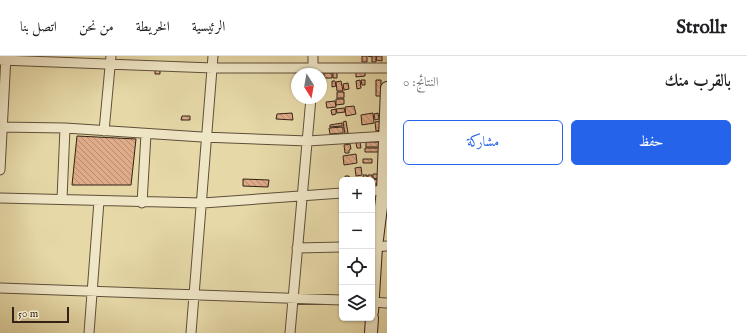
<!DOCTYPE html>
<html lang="ar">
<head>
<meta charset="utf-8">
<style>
	:root { --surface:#fff; --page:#f2f2f2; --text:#202124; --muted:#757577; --line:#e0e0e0; --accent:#2563eb }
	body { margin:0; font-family:"IM FELL English",Amiri,serif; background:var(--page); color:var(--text); direction:rtl }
	.controls { position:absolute; right:12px; bottom:12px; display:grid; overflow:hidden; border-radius:6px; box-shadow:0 1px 3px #0004 }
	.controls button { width:36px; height:36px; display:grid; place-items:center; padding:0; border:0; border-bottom:1px solid var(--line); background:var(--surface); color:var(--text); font:20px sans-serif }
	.compass { position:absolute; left:291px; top:12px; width:36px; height:36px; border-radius:50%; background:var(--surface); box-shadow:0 1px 3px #0004; rotate:169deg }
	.scale { position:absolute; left:12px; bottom:10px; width:57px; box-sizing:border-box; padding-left:4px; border:2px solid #322115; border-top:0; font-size:11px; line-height:14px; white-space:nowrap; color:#322115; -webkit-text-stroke:3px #efe6c6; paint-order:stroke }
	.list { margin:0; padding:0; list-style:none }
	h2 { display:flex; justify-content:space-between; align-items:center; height:52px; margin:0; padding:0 16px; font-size:17px }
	h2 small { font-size:13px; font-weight:400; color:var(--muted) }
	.actions { display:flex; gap:8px; padding:12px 16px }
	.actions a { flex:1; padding:9px 0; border:1px solid var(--accent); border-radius:6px; text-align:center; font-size:14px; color:var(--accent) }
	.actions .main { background:var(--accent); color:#fff }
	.icon { flex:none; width:22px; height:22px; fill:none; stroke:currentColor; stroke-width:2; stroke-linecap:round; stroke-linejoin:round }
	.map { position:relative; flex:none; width:387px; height:277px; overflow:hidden; direction:ltr }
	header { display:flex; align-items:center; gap:24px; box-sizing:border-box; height:56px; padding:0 20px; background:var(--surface); border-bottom:1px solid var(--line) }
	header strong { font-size:19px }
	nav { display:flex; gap:22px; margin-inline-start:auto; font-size:14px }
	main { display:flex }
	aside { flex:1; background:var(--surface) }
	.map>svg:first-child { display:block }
	.building { fill:url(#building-back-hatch); stroke:#322115 }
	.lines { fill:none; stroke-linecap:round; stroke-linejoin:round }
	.street-casing { stroke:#5f4f3a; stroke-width:11 }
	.secondary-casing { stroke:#322115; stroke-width:14 }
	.street { stroke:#efe6c6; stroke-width:9 }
	.secondary { stroke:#efe6c6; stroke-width:12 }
</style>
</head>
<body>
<header>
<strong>Strollr</strong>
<nav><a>الرئيسية</a><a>الخريطة</a><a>من نحن</a><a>اتصل بنا</a></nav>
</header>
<main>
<aside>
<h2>بالقرب منك<small>النتائج: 0</small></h2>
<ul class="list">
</ul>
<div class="actions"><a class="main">حفظ</a><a>مشاركة</a></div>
</aside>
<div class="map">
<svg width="387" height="277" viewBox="0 0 387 277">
	<defs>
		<pattern id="building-back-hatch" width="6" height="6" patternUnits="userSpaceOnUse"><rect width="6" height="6" fill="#dfab89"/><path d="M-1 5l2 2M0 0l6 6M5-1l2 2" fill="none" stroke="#b58b6f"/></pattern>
	</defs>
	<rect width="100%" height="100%" fill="#e6d8a7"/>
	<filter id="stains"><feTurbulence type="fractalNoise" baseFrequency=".005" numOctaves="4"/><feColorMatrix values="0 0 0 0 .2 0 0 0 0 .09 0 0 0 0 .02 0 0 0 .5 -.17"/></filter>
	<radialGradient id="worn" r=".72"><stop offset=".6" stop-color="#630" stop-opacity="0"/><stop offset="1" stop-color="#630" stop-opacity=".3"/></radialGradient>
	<path class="building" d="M362,0H367V6H362Z
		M368,0H376V6H372V1Z
		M377,0H382V5L376,4Z
		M155,14H160V18H155Z
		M356,15H365V20L356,21Z
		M333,16H337V22H333Z
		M324,17H332V22H324Z
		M360,24L361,32L357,33L356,25Z
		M361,24H365V29H362Z
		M376,24H381V40H376Z
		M332,25H335L336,30L332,31Z
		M341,25L343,35H337L336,26Z
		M348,27L349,33L344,34L343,28Z
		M337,36H344V42H337Z
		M336,43H344V48L336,49Z
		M335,45L336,51L327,52L326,46Z
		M354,50L356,58L346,60L345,51Z
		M344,52L345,56L337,57L336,53Z
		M336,53V58L332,59L331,54Z
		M292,57L293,64L276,63L277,58Z
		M373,57L374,67L362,69L361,59Z
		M378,57L379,63L375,64L374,58Z
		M182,60H190V64H181Z
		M346,65L348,77L345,78L343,66Z
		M381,65L382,74L376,75L375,66Z
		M342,67V70L330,71V69Z
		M343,71V77L330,78L329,72Z
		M77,80L136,83L131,129H72Z
		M360,86L361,92H357L356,87Z
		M366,86H379V91H366Z
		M350,88L351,93L349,94V97H345L344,89Z
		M365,92H379V96H365Z
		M356,98L357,107L344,109L343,100Z
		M363,103H372V107H363Z
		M361,111L362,119L356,120L355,112Z
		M373,118H378V123L373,122Z
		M363,119H367V123L364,124Z
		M368,119H372V124H368Z
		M345,120H349L350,123L346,124Z
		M243,123L269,124L268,131L243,130Z
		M378,123V128H373L372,124Z"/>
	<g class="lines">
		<g class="street-casing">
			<path id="street" d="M0,4L213,12H387
				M313,18V0
				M0,71L65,72L202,81L308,85L387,80
				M104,75L111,0
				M0,114L6,0
				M372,135L387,134
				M0,142L203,147L342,137
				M62,143L65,72
				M142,147L146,78
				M372,191L387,190
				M297,192L342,191
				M0,232L342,244
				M372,246L387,247
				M89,277L99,145
				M191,277L213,0
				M290,277L311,42"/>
		</g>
		<g class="secondary-casing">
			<path id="secondary" d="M372,256L376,191L383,135L387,32
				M371,277L372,262"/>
		</g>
		<use href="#street" class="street"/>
		<use href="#secondary" class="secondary"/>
	</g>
	<rect width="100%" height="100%" filter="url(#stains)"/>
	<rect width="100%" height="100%" fill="url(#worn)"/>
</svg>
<div class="controls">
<button>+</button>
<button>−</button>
<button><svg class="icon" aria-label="locate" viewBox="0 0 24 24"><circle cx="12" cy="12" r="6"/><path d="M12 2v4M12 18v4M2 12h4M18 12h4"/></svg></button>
<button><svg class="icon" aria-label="layers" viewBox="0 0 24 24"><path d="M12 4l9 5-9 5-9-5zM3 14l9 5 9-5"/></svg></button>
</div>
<svg class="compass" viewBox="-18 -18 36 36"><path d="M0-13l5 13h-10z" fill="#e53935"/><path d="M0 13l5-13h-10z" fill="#757577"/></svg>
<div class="scale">50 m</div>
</div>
</main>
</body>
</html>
